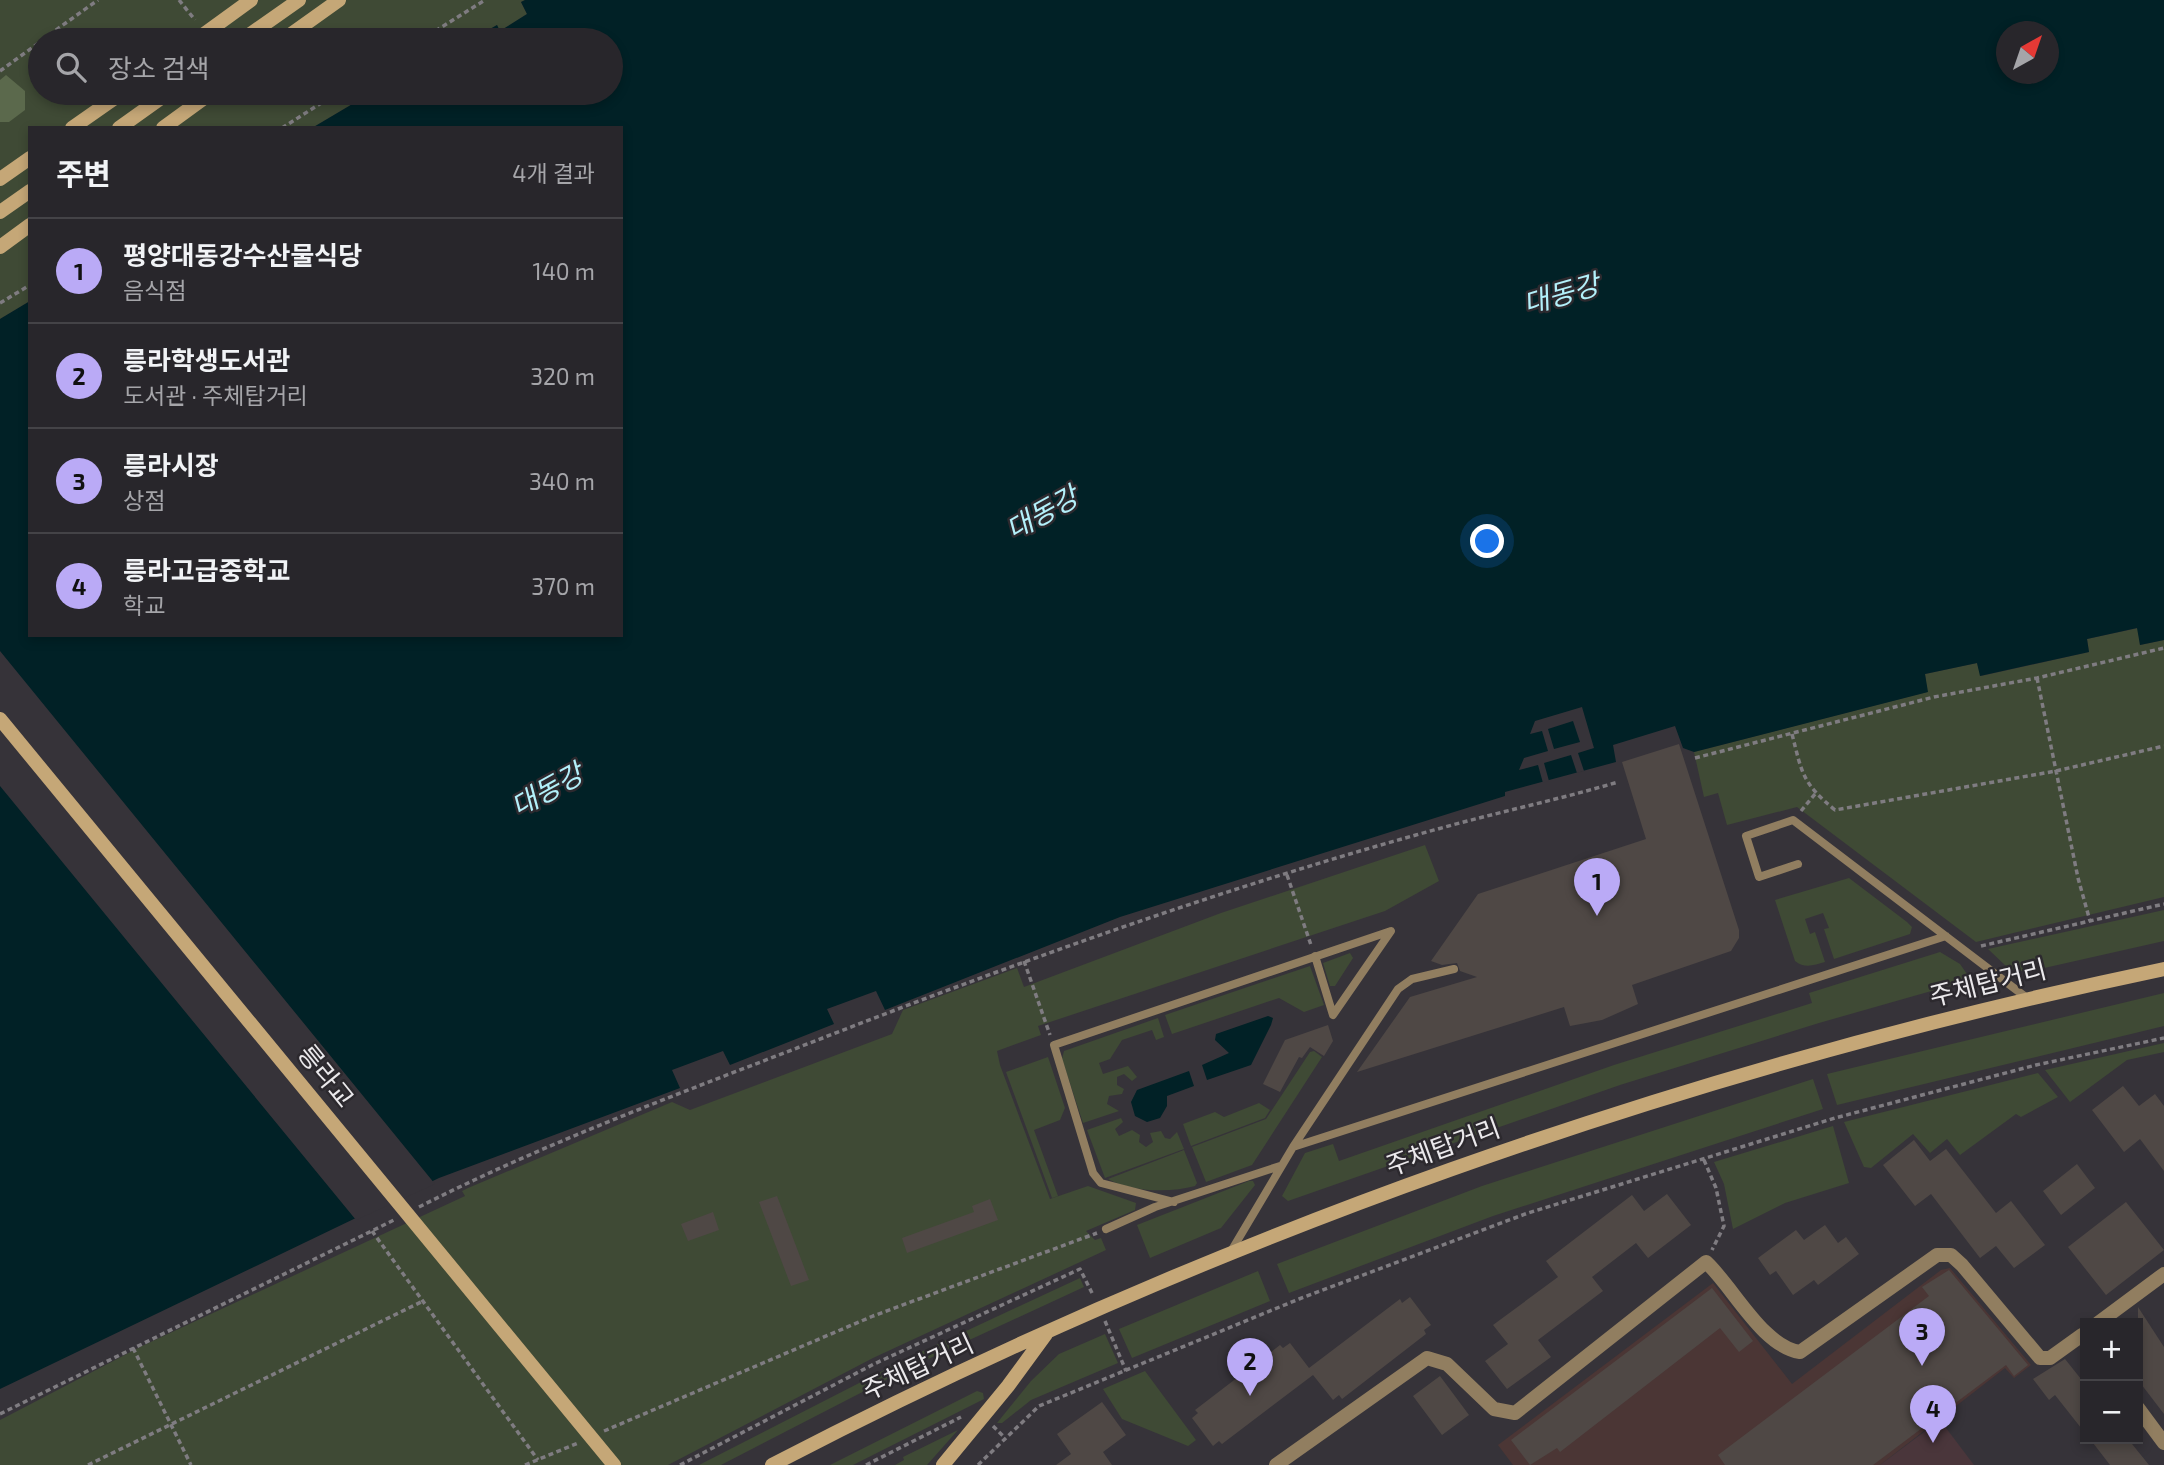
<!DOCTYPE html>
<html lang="ko">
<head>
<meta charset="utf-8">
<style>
	:root { --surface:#28262b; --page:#343237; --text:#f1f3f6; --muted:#a5a5a9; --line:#444347; --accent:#baaaf6 }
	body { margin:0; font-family:"Exo 2","Noto Sans KR",sans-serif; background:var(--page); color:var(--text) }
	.controls { position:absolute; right:21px; bottom:21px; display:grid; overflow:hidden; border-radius:0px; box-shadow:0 4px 10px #0003 }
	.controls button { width:63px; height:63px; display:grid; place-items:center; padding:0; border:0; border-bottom:2px solid var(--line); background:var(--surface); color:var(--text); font:35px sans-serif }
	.compass { position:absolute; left:1996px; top:21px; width:63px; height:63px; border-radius:50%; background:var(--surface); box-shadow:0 4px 10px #0003; rotate:40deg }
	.you { position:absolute; left:1488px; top:542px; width:24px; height:24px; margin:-18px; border:5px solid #fff; border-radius:50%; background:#1a73e8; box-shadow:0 0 0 10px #1a73e833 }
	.badge { display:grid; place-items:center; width:46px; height:46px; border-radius:50%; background:var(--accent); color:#111; font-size:23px; font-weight:700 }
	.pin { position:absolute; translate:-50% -58px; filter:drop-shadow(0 2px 4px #0008) }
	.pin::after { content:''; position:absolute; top:37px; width:24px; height:21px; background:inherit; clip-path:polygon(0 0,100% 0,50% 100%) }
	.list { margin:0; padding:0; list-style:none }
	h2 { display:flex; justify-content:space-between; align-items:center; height:91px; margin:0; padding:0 28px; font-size:30px }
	h2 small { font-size:23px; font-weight:400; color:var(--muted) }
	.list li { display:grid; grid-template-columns:46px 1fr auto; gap:21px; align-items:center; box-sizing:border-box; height:105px; padding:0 28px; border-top:2px solid var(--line) }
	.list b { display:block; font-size:26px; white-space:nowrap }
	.list p { margin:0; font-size:23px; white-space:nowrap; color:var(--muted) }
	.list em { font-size:23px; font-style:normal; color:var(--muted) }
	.icon { flex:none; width:38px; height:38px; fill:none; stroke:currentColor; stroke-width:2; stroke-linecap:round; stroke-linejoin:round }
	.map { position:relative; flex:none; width:2164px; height:1465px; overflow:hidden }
	.search { position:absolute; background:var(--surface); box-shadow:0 4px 10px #0003; left:28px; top:28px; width:595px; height:77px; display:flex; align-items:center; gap:18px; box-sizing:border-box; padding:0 24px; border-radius:38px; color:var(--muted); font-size:26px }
	.panel { position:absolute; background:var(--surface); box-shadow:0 4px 10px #0003; left:28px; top:126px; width:595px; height:511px; border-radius:0px }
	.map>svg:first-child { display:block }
	.commercial { fill:#4b3635 }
	.education { fill:#4a363b }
	.green { fill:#3f4a35 }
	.forest { fill:#5b694c }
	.water { fill:#012126; fill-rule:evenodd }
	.pier { fill:#363339; fill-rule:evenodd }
	.building { fill:#4f4845 }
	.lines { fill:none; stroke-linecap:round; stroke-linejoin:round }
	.path { stroke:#7f7c81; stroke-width:3.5; stroke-dasharray:5 3.5; stroke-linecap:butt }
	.service { stroke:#917e60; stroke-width:8 }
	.minor { stroke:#917e60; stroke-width:14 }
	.secondary { stroke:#c5a777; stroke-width:14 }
	.secondary-bridge { stroke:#c5a777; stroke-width:14 }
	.labels { text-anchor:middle; stroke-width:5; stroke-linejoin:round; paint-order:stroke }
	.street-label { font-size:26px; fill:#ebe9ec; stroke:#2c292e }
	.water-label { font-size:28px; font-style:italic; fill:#b3f0fa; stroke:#2c292e }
</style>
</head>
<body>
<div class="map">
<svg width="2164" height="1465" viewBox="0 0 2164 1465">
	<rect width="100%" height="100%" fill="#363339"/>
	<path class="commercial" d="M1950,1268L2031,1365L2014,1378L2005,1368L1880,1465H1513L1498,1445L1713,1283L1792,1384L1941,1270Z"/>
	<path class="education" d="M1940,1420L1974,1465H1880Z"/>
	<path class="green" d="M0,0H525L521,2L527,14L500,31L497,25L471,40H40V93H371L312,128H30V301L0,319Z
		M2138,628L2140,645L2164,640V897L1976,942L1797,807L1727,825L1718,793L1704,797L1694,752L1927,692L1925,674L1977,663L1981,676L2089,652L2087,639Z
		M1425,845L1439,881L1385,911L1038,1026L1041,1035L997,1051L1000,1065L1050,1199L1088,1186L1136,1203L1135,1210L1086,1231L1095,1240L1101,1238L1106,1250L873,1358L668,1465H0V1420L142,1346L465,1196L462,1191L468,1188L672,1102L690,1110L892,1034L903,1010L1017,968L1024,987L1221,913Z
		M1849,878L1907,922L1912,927L1910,934L1834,959L1824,929L1829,928L1823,913L1805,919L1810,934L1815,932L1825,962C1814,965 1805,969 1795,961L1775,900Z
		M2164,910V941L2026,972L2008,968L1988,949Z
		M1940,952L1960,964L1967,974L1963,982L1819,1023L1620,1085L1288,1201L1282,1196L1305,1153L1333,1144L1339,1161L1614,1065L1812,1003L1809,993Z
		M1350,953L1353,958L1335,986H1330L1323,963Z
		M1310,966L1324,1005L1304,1012L1279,998L1172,1034L1165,1015Z
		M2164,993V1026L1837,1105L1827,1074Z
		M1158,1018L1164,1037L1156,1040L1152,1030L1122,1040L1110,1059L1099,1063L1103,1074L1128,1066L1137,1077L1132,1081L1124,1074L1117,1077V1085L1124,1089L1122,1094L1109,1096L1107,1104L1119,1111L1083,1123L1062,1059L1064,1051Z
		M2164,1043V1052L2127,1060L2070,1102L2045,1070Z
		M1314,1051L1322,1057L1252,1165L1206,1182L1192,1147L1266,1119L1310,1052Z
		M1048,1057L1065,1108L1060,1120L1034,1130L1058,1196L1052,1198L1006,1072Z
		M2038,1073L2058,1097L2021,1117L2016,1114L1960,1155L1947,1139L1930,1153L1913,1134L1871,1168L1864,1167L1844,1122Z
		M1813,1079L1823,1109L1493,1216L1289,1293L1277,1264L1482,1186Z
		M1259,1103L1270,1110L1265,1118L1191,1146L1183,1124L1215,1112L1224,1117Z
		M1121,1118L1123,1122L1115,1129L1119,1136L1132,1130L1140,1135L1139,1142L1146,1147L1153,1142L1150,1133L1161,1131L1165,1138L1170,1139L1177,1132L1184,1149L1105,1178L1087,1130Z
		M1833,1126L1849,1183L1785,1203L1733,1229L1724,1184L1714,1162Z
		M1184,1150L1197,1183L1195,1186C1170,1193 1131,1192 1108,1179Z
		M1249,1181H1253L1255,1185L1221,1228L1150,1258L1137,1225Z
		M1258,1271L1270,1301L1132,1358L1119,1329Z
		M1080,1278L1084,1287L911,1367L721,1465H699L906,1359Z
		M1105,1334L1118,1363L1031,1400L1002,1423H997L1031,1381L1059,1354Z
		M1145,1371L1196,1440L1188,1446L1122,1419L1103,1389Z
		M977,1391L983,1393L984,1399L853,1465H830Z
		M958,1430L927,1465H895L904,1460L903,1457Z"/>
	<path class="forest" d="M6,75L25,91V110L9,122H0V80Z"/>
	<path class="water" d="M525,0H2164V640L2140,645L2137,628L2087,639L2089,652L1980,676L1977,663L1925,674L1928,692L1694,752L1683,748L1675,726L1613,745L1616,762L1505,792V796L1120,917L885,1010L876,991L827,1009L834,1024L730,1065L723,1051L672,1070L680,1088L439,1178L0,1389V319L30,301V635H621V128H312L371,93H380L385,100L395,93H611V40H471L497,25L500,31L527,14L521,2ZM2007,32H2048V74H2007Z
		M1268,1016L1273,1018L1271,1025L1251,1065L1207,1080L1202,1065L1229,1053L1215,1040L1216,1034Z
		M1189,1071L1194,1086L1167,1096V1106L1160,1118L1147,1122L1135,1116L1131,1102L1137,1090Z"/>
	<path class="pier" d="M0,651L435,1184L356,1220L0,786Z
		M1582,707L1594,748L1578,753L1584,771L1577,773L1571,755L1544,763L1549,781L1543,783L1538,765L1519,770L1524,758L1548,751L1542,731L1530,734L1535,721ZM1573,721L1580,742L1554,749L1548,729Z"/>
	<path class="building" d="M1679,744L1739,930V938L1731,951L1632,985L1638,1004L1602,1020L1570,1026L1564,1007L1357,1072L1410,997L1477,977L1460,971L1457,963L1442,965L1431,961L1478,894L1646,839L1622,762Z
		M1328,1025L1333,1041L1324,1056L1310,1047L1302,1058L1299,1057L1280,1092L1263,1084L1285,1040Z
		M2123,1086L2139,1106L2155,1094L2164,1106V1171L2140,1139L2124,1152L2092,1110Z
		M1914,1140L1930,1161L1946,1149L1996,1213L2011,1201L2045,1245L2014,1268L1996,1246L1980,1258L1931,1194L1915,1206L1883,1165Z
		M2077,1164L2095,1188L2061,1215L2043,1191Z
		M1667,1194L1691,1225L1648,1258L1636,1243L1592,1277L1603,1291L1538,1340L1551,1357L1507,1389L1485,1361L1508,1344L1493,1325L1558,1277L1546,1261L1632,1195L1644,1211Z
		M777,1196L809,1280L791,1286L759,1202Z
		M990,1199L998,1220L907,1253L902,1238L974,1212L972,1206Z
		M2126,1202L2164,1250L2106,1295L2068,1247Z
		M713,1212L719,1230L688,1241L681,1224Z
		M1825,1225L1838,1243L1846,1237L1859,1254L1818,1285L1814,1280L1793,1295L1776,1271L1770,1275L1758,1258L1796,1230L1804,1240Z
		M1949,1270L2028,1365L2014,1376L2006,1365L1873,1465H1725L1718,1455L1929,1296L1922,1287Z
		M1712,1288L1753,1341L1739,1352L1720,1328L1560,1452L1557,1448L1530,1465L1511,1440Z
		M1410,1297L1431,1325L1424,1330L1426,1334L1342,1399L1339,1395L1333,1400L1313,1375L1222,1444L1219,1441L1213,1446L1192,1418L1198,1413L1195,1410L1280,1345L1283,1348L1290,1343L1309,1368L1400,1299L1402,1303Z
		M2138,1307L2164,1347V1414L2138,1380Z
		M2065,1359L2085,1384V1433L2055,1395L2049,1400L2033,1379Z
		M1440,1376L1469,1415L1442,1435L1413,1396Z
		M1102,1402L1126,1435L1103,1452L1112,1465H1056L1071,1454L1057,1434Z
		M2090,1439H2128L2149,1465H2110Z"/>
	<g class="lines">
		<path class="path" d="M179,0L195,20
			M42,40L98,0
			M421,40L485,0
			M0,71L40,42
			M282,128L337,93
			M0,303L30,285
			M2037,678L2078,878L2090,921
			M1792,734C1802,773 1802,783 1835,810L2056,771L2164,746
			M1695,758L1934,697L2037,678L2164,648
			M1801,811L1815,794
			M1287,875L1311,945
			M1981,946L2164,904
			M1024,961L1050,1035
			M1704,1160L1716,1188L1724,1226L1712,1250
			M419,1207C541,1145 670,1097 797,1048C1009,965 1224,887 1445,827C1503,811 1561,799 1618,782
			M372,1231L538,1460
			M1105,1321L1126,1371
			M133,1348L191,1465
			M0,1414L394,1220
			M993,1426L1004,1437
			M604,1431L873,1316L1097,1233
			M88,1465L421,1302
			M525,1465L578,1443
			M680,1465L874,1364L1080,1269L1093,1295
			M866,1465L961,1417
			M978,1465L1039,1406L1299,1299L1528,1213L1835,1118L2036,1065L2164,1038"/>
		<path class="service" d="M1798,864L1759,877L1746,836L1793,820L2027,998
			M1293,1147L1398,989L1412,979L1454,969
			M1174,1202L1101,1183L1093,1173L1054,1045L1391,931L1333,1015L1315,956
			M1106,1229L1155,1207L1280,1166
			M1230,1253L1293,1147L1946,936"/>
		<path class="minor" d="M2098,1323L2164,1274
			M2138,1408L2164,1443
			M1276,1465L1427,1358L1447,1364L1494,1409L1515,1413L1706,1262C1734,1288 1762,1346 1800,1352L1937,1255H1951L1962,1265L2040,1358H2050L2082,1335L2085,1339"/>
		<path class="secondary" d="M196,40L251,0
			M242,40L299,0
			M283,40L339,0
			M72,128L122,93
			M119,128L168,93
			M163,128L211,93
			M0,179L30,158
			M0,212L30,191
			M0,247L30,225
			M772,1465C1210,1237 1681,1070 2164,969
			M943,1465L1008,1386L1046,1334"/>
		<path class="secondary-bridge" d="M0,719L614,1465"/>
	</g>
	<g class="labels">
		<g class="street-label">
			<text transform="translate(1988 983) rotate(-14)" y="9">주체탑거리</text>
			<text transform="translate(326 1076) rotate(51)" y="9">릉라교</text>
			<text transform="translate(1443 1147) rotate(-20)" y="9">주체탑거리</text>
			<text transform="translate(918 1367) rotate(-25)" y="9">주체탑거리</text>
		</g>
		<g class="water-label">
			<text transform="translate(1561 294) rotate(-16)" y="10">대동강</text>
			<text transform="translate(1042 513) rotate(-29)" y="10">대동강</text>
			<text transform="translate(547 790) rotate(-29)" y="10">대동강</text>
		</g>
	</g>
</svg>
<div class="controls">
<button>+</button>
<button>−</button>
</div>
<svg class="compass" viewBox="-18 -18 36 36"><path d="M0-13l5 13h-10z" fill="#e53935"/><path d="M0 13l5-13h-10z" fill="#a5a5a9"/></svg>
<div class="you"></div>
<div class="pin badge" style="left:1597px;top:916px">1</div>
<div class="pin badge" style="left:1250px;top:1396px">2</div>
<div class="pin badge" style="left:1922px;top:1366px">3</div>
<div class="pin badge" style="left:1933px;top:1443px">4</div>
<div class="search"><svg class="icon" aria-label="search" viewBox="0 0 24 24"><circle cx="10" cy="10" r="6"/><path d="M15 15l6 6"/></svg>장소 검색</div>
<section class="panel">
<h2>주변<small>4개 결과</small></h2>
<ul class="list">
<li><span class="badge">1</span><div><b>평양대동강수산물식당</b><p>음식점</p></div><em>140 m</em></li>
<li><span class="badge">2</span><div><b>릉라학생도서관</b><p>도서관 · 주체탑거리</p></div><em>320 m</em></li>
<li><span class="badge">3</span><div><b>릉라시장</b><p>상점</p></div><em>340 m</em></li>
<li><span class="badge">4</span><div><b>릉라고급중학교</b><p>학교</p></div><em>370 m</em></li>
</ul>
</section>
</div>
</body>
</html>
